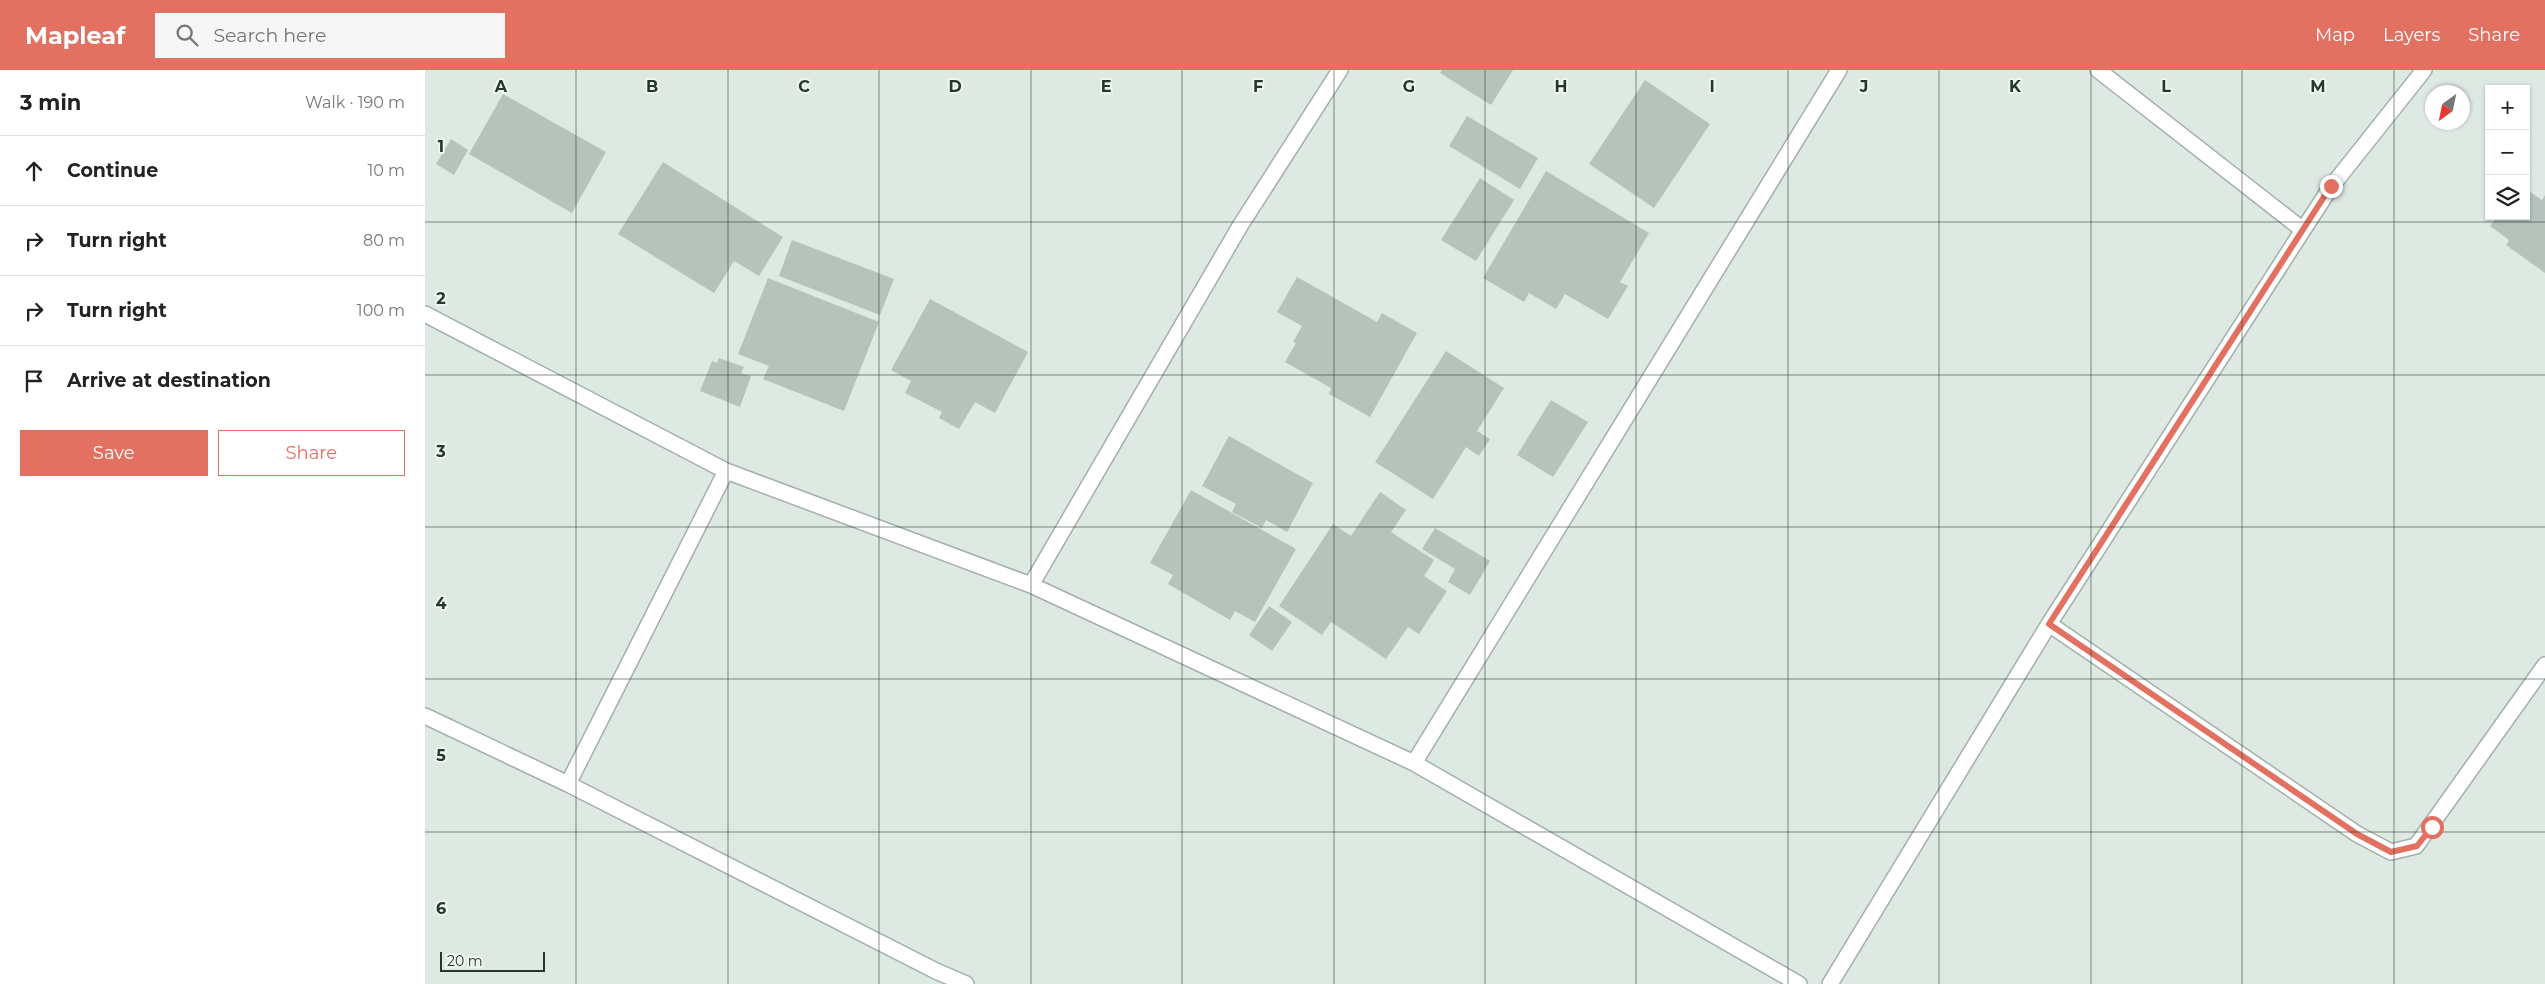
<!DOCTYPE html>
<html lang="en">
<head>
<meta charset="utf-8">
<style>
	:root { --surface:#fff; --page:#f6f6f6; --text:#222; --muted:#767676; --line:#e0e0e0; --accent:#e37162 }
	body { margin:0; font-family:Montserrat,sans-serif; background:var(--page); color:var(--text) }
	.controls { position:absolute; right:15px; top:15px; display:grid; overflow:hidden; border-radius:0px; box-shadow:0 1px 4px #0004 }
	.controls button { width:45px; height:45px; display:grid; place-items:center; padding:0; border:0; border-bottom:1px solid var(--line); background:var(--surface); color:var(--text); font:25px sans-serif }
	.compass { position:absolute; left:2000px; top:15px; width:45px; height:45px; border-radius:50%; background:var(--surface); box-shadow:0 1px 4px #0004; rotate:213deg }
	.scale { position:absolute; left:15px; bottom:12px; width:105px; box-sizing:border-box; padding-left:5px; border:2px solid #22372e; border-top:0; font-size:14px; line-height:18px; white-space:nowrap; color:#22372e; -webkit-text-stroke:4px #eff6f1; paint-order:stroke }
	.stop { position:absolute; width:15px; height:15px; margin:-11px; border:4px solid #e37162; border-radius:50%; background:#fff }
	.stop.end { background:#e37162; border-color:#fff; box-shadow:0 1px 5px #0008 }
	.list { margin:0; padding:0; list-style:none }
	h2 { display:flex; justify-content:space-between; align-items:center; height:65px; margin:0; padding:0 20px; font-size:21px }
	h2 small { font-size:16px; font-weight:400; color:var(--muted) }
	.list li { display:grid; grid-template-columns:32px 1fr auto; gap:15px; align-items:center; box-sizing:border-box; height:70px; padding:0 20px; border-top:1px solid var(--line) }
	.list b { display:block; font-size:19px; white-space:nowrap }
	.list em { font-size:16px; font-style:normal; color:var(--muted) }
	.actions { display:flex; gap:10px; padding:15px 20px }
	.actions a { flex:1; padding:11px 0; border:1px solid var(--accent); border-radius:0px; text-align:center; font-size:18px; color:var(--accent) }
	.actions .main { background:var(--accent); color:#fff }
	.icon { flex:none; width:28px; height:28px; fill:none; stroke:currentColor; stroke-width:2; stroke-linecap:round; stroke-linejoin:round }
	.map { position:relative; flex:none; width:2120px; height:914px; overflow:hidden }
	header { display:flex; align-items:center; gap:30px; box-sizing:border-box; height:70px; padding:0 25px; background:var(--accent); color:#fff }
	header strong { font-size:24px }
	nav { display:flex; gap:28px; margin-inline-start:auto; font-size:18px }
	.search { width:350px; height:45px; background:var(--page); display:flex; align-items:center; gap:12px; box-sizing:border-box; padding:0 18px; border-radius:0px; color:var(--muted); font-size:19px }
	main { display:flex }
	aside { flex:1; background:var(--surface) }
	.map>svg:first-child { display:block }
	.building { fill:#b5c3bc }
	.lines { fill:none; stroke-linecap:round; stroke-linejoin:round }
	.street-casing { stroke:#a3b0a9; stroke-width:18 }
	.street { stroke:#fff; stroke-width:15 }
	.route { stroke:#e37162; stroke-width:6 }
	.grid { fill:none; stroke:#22372e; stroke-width:1; stroke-opacity:0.55 }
	.grid-label { font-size:16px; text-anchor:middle; font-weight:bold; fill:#22372e; stroke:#eff6f1; stroke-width:4; stroke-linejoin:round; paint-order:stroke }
</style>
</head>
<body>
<header>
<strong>Mapleaf</strong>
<div class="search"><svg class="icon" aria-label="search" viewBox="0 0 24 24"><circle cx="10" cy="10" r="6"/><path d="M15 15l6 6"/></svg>Search here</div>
<nav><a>Map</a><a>Layers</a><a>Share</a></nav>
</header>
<main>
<aside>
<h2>3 min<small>Walk · 190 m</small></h2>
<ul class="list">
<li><svg class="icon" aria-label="ahead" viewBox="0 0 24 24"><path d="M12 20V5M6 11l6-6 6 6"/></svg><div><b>Continue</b></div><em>10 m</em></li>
<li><svg class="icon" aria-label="right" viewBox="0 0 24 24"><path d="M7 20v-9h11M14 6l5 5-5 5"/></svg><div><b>Turn right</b></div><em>80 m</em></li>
<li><svg class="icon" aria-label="right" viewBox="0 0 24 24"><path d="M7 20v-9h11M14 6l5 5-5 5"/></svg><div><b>Turn right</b></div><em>100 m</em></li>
<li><svg class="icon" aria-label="arrive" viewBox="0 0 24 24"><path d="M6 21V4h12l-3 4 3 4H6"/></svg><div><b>Arrive at destination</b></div></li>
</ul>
<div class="actions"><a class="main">Save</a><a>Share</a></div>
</aside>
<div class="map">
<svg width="2120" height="914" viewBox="0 0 2120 914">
	<rect width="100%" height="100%" fill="#dfe9e3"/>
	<path class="building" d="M1017,0H1088L1066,35L1015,3Z
		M1220,10L1285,54L1229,138L1164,94Z
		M78,24L181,82L147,143L44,84Z
		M1042,46L1113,88L1095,119L1024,76Z
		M26,69L43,80L29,105L11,94Z
		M238,92L358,167L334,206L309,191L289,223L193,164Z
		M1121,101L1224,163L1195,212L1203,216L1183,249L1140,224L1131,239L1104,223L1099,232L1058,208Z
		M1055,108L1089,130L1051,191L1016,170Z
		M2101,119L2117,130L2120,125V203L2081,175L2084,170L2065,156L2073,146H2101Z
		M367,170L469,209L455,245L354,206Z
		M872,207L952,252L957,243L992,263L945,347L904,324L906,318L860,292L871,273L868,272L877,256L852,242Z
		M343,208L454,252L419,341L338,309L344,296L313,284Z
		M505,229L603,282L570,343L550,332L534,359L514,348L517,342L480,323L486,311L466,300Z
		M1021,281L1079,318L1052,361L1065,369L1054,386L1041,377L1008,429L950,392Z
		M294,288L319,297L316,303L326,306L315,337L275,321L287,291L292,293Z
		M1126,330L1163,352L1128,407L1092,385Z
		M804,366L888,413L862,462L841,450L837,458L807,442L811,434L777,416Z
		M766,420L871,479L830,552L810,541L805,550L743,514L748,505L725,493Z
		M955,422L981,440L966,462L1009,490L999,506L1022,521L994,564L983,557L961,589L906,552L897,565L854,536L908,454L926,466Z
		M1010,458L1065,491L1045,525L1023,512L1030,499L997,479Z
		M844,536L867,552L847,581L824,565Z"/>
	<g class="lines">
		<g class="street-casing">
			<path id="street" d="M1673,0L1878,160
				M0,244L301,401L606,515L989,693L1374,914
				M606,515L815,156L915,0
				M1624,554L1932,764L1966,782L1991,776L2120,595
				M0,646L143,714L511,901L541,914
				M989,693L1414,0
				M143,714L301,401
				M1405,914L1624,554L1878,160L1906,117L1999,0"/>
		</g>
		<use href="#street" class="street"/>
	</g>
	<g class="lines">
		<path class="route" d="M1906,116L1624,554L1932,764L1966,782L1992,776L2007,757"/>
	</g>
	<path class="grid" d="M151,0V914M303,0V914M454,0V914M606,0V914M757,0V914M909,0V914M1060,0V914M1211,0V914M1363,0V914M1514,0V914M1666,0V914M1817,0V914M1969,0V914M0,152H2120M0,305H2120M0,457H2120M0,609H2120M0,762H2120"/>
	<g class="grid-label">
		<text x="76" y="22">A</text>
		<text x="227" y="22">B</text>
		<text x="379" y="22">C</text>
		<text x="530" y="22">D</text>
		<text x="681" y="22">E</text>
		<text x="833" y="22">F</text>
		<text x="984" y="22">G</text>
		<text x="1136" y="22">H</text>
		<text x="1287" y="22">I</text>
		<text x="1439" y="22">J</text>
		<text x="1590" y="22">K</text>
		<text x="1741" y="22">L</text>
		<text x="1893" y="22">M</text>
		<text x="16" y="82">1</text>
		<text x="16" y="234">2</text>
		<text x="16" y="387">3</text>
		<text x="16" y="539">4</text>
		<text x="16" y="691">5</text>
		<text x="16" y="844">6</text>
	</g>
</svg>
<div class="controls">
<button>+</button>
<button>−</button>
<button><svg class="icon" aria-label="layers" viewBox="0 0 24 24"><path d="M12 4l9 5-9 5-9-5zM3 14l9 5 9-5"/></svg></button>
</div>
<svg class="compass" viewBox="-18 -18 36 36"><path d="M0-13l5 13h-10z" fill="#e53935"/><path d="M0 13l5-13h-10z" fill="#767676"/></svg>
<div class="scale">20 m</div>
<div class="stop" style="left:2007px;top:757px"></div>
<div class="stop end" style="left:1906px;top:116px"></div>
</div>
</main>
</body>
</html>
